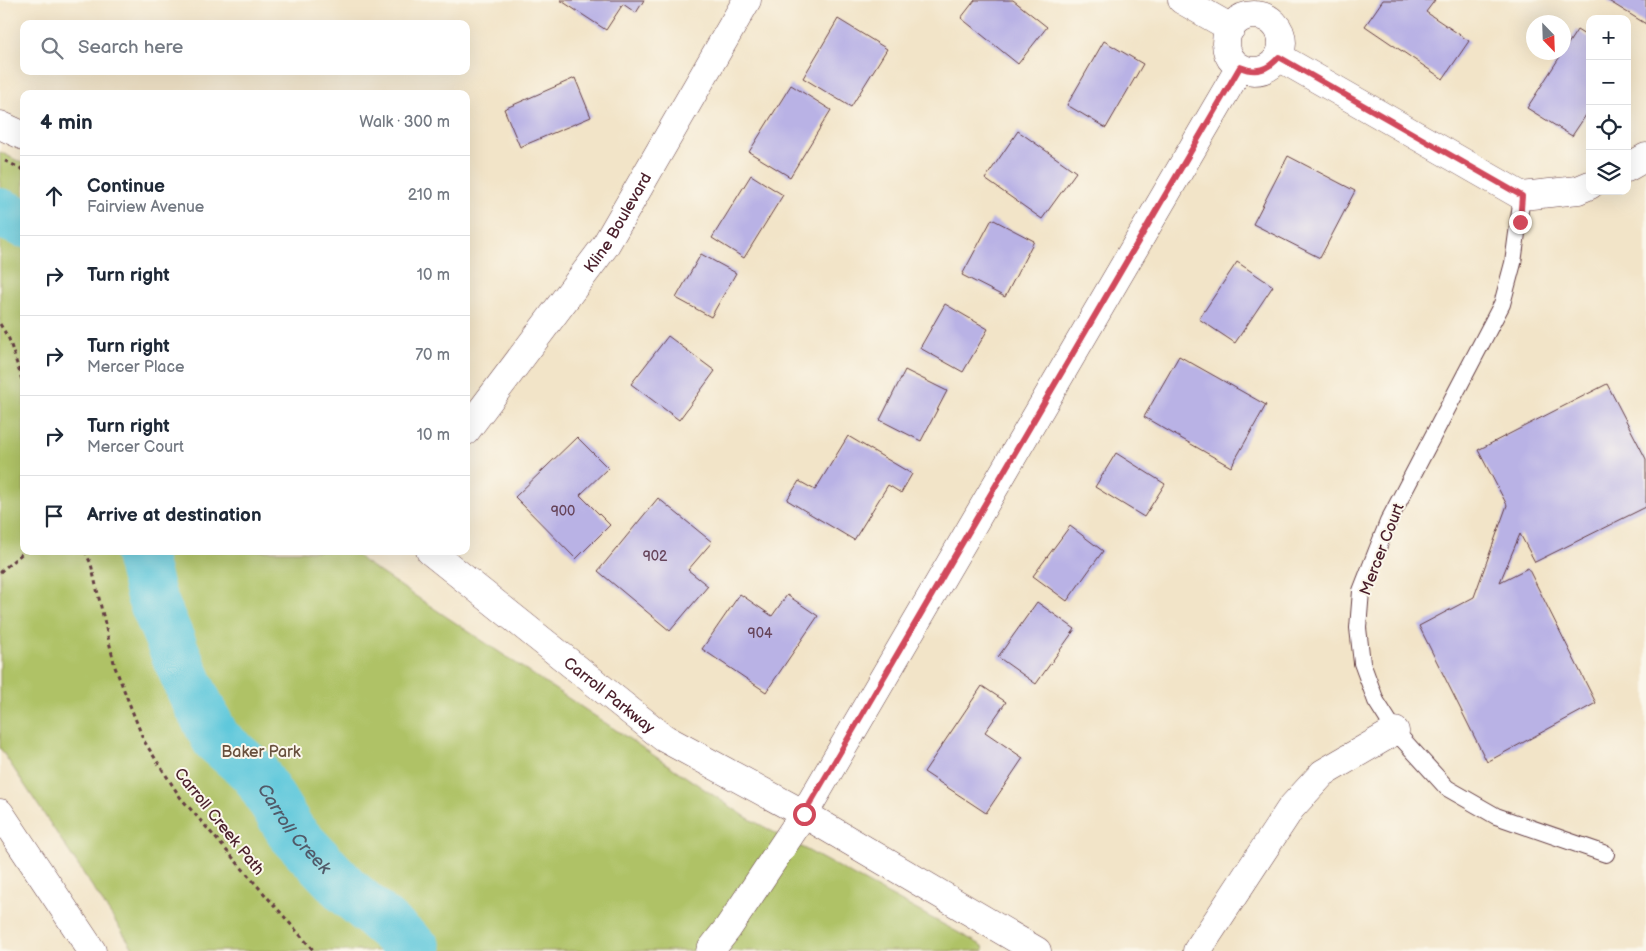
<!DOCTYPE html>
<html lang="en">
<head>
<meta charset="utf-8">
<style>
	:root { --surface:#fff; --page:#f6f6f7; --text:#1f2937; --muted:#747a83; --line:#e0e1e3 }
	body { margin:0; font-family:"Balsamiq Sans",sans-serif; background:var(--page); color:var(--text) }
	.controls { position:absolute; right:15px; top:15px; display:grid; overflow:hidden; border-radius:10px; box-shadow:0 5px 20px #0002 }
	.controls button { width:45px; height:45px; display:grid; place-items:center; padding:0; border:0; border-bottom:1px solid var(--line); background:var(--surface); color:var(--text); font:25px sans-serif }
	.compass { position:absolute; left:1526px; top:15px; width:45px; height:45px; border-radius:50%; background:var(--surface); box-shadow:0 5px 20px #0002; rotate:157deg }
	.stop { position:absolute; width:15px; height:15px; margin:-11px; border:4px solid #d1495b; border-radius:50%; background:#fff }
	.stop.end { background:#d1495b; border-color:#fff; box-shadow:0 1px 5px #0008 }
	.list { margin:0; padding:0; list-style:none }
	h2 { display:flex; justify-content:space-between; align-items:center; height:65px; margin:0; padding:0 20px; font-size:21px }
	h2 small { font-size:16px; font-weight:400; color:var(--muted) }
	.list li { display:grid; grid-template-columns:32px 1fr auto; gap:15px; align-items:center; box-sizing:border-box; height:80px; padding:0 20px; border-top:1px solid var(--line) }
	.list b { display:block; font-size:19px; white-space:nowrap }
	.list p { margin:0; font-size:16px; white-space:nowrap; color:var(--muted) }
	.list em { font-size:16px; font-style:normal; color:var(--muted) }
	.icon { flex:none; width:28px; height:28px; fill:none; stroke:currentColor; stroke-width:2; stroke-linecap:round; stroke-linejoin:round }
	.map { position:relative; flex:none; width:1646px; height:951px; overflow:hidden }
	.search { position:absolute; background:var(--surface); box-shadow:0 5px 20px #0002; left:20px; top:20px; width:450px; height:55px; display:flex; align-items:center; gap:12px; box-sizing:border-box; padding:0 18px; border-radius:10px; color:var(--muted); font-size:19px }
	.panel { position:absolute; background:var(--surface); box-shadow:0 5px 20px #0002; left:20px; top:90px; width:450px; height:465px; border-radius:10px }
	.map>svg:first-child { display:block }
	.green { fill:#afc266; stroke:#7c7048 }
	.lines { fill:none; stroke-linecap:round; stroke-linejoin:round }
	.river { stroke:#5fc8db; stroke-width:50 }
	.building { fill:#b9b2e5 }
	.lane-casing { stroke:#633d43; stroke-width:18 }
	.street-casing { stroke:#633d43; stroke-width:29 }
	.secondary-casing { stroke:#633d43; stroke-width:29 }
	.path { stroke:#633d43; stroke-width:3; stroke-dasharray:4 4; stroke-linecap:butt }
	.lane { stroke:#fff; stroke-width:16 }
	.street { stroke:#fff; stroke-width:28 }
	.secondary { stroke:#fff; stroke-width:28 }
	.route { stroke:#d1495b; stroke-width:6 }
	.labels { text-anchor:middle; stroke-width:4; stroke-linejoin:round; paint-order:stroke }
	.number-label { font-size:14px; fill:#66445a }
	.street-label { font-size:16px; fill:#4a1f2b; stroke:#fbf7ec }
	.park-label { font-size:16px; fill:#68503d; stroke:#fbf7ec }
	.water-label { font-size:18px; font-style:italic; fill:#515a69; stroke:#fbf7ec }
</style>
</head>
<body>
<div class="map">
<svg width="1646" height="951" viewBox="0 0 1646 951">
	<rect width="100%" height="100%" fill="#fbf7ec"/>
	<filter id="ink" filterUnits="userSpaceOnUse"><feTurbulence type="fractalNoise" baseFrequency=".02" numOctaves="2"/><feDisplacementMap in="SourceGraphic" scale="10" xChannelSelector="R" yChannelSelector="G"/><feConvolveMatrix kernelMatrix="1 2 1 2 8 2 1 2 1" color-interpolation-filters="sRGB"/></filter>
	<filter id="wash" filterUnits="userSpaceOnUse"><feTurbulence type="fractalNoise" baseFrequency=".0096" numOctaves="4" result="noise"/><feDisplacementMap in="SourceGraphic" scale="20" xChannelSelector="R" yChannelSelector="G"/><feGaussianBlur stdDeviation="1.12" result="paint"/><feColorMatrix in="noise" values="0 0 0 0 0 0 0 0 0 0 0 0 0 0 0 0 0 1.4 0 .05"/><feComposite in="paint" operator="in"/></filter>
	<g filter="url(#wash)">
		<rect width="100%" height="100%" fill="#f2e4c8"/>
		<path class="green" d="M0,152L24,164V551H353L363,561L746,817L983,946L984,951H135L0,748Z"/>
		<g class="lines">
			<g class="river">
				<path d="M0,213L24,223"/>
				<path id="s1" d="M139,551L151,596L192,692L216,739L255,773L292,833L346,890L417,951"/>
			</g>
		</g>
		<g id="blocks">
			<path class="building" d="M560,0H644L636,13L623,4L606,30Z
				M975,0H1013L1047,27L1018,64L961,18Z
				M1383,0H1435L1426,12L1469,41L1443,79L1365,26Z
				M1607,0H1646V24Z
				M838,19L887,49L851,107L803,78Z
				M1577,30L1590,38V69L1588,72L1590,73V109L1572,136L1527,108Z
				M1104,41L1143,64L1106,128L1067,105Z
				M575,78L591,117L520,147L504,109Z
				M791,85L831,110L790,177L749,152Z
				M1018,131L1076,172L1042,219L985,179Z
				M1288,156L1355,191L1320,258L1253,224Z
				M751,175L783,195L744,258L712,238Z
				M992,219L1034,241L1005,297L962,275Z
				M701,254L736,273L711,317L676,298Z
				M1237,262L1273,286L1235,343L1199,319Z
				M945,304L988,329L963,372L920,348Z
				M668,336L715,371L679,420L631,384Z
				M1179,356L1266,405L1231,467L1144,417Z
				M905,370L947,391L921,441L880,420Z
				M1607,384L1646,459V507L1535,562L1520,534L1500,582L1528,568L1596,703L1487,762L1419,626L1474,597L1507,505L1478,450Z
				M848,436L912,474L901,493L888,485L854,540L787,500L799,481L815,490Z
				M577,437L608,468L580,495L610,525L576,559L515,497Z
				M1116,453L1165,484L1144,517L1095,487Z
				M658,498L712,542L688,570L708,586L670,631L598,571Z
				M1070,526L1103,551L1067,601L1033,576Z
				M740,594L772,616L787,595L818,616L766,692L702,649Z
				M1037,602L1075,629L1036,684L998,657Z
				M982,686L1006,702L985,732L1023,758L986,813L924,772Z"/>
		</g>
	</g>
	<g filter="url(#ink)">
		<use href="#blocks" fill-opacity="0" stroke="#633d43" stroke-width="1"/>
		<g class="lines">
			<g class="lane-casing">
				<path id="lane" d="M1522,196L1513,263L1502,304L1388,522L1361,591L1358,628L1362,663L1376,701L1395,731L1447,788L1496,816L1606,854"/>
			</g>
			<g class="street-casing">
				<g id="street">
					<path d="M1182,0L1231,28"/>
					<path d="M1279,57L1522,196L1578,190L1590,185"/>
					<path d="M0,125L24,136"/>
					<path d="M1627,168L1646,157"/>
					<path id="s2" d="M466,431L605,246L747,0"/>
					<path id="s3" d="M430,551L664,738L804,814L1037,951"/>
					<path d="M1197,951L1291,808L1323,773L1395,731"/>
				</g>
			</g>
			<g class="secondary-casing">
				<path id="secondary" d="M1226 43a28 28 0 1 1 56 0a28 28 0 1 1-56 0Z
					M0,813L92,951
					M710,951L728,928L804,814L1240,67"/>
			</g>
			<path class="path" d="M5,161L24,170
				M0,324L9,339L24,386
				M85,551L91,564L115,667L144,741L180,797L314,951
				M0,572L25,551"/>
			<use href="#lane" class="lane"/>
			<use href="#street" class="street"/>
			<use href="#secondary" class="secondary"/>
		</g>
	</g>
	<g class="lines" filter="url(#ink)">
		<path class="route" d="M804,814L1240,67C1256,74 1268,70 1279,57L1522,196L1520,222"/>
	</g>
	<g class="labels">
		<g class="number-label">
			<text x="563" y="516">900</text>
			<text x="655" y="561">902</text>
			<text x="760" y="638">904</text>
		</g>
		<g class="street-label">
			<text dy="6" stroke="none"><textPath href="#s2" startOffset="258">Kline Boulevard</textPath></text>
			<text transform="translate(1381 549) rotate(-69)" y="6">Mercer Court</text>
			<text dy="6" stroke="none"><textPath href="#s3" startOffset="230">Carroll Parkway</textPath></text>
			<text transform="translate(220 821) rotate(51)" y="6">Carroll Creek Path</text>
		</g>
		<g class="park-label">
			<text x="261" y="757">Baker Park</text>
		</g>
		<g class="water-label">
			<text dy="6" stroke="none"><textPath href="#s1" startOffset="324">Carroll Creek</textPath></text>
		</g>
	</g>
</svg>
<div class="controls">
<button>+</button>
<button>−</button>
<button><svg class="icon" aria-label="locate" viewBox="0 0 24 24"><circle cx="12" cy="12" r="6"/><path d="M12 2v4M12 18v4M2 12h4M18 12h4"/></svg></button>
<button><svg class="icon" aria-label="layers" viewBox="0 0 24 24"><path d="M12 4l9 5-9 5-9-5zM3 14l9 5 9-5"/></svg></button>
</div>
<svg class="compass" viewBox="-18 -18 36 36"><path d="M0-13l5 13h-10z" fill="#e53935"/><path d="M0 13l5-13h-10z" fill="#747a83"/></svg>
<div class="stop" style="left:804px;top:814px"></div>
<div class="stop end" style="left:1520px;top:222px"></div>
<div class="search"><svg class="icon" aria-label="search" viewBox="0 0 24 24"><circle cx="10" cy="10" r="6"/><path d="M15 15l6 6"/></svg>Search here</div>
<section class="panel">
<h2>4 min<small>Walk · 300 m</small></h2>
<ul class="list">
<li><svg class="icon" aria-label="ahead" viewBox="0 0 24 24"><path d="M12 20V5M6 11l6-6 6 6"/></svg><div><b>Continue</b><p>Fairview Avenue</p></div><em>210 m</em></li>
<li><svg class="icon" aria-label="right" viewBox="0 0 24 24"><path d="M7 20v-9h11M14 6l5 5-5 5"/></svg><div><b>Turn right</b></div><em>10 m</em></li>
<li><svg class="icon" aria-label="right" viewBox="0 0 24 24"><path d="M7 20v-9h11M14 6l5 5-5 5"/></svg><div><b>Turn right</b><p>Mercer Place</p></div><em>70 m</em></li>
<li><svg class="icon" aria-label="right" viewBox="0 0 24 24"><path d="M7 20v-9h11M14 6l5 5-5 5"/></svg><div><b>Turn right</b><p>Mercer Court</p></div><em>10 m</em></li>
<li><svg class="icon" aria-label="arrive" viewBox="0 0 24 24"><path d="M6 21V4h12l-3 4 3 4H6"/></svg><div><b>Arrive at destination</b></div></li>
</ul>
</section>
</div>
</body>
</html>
